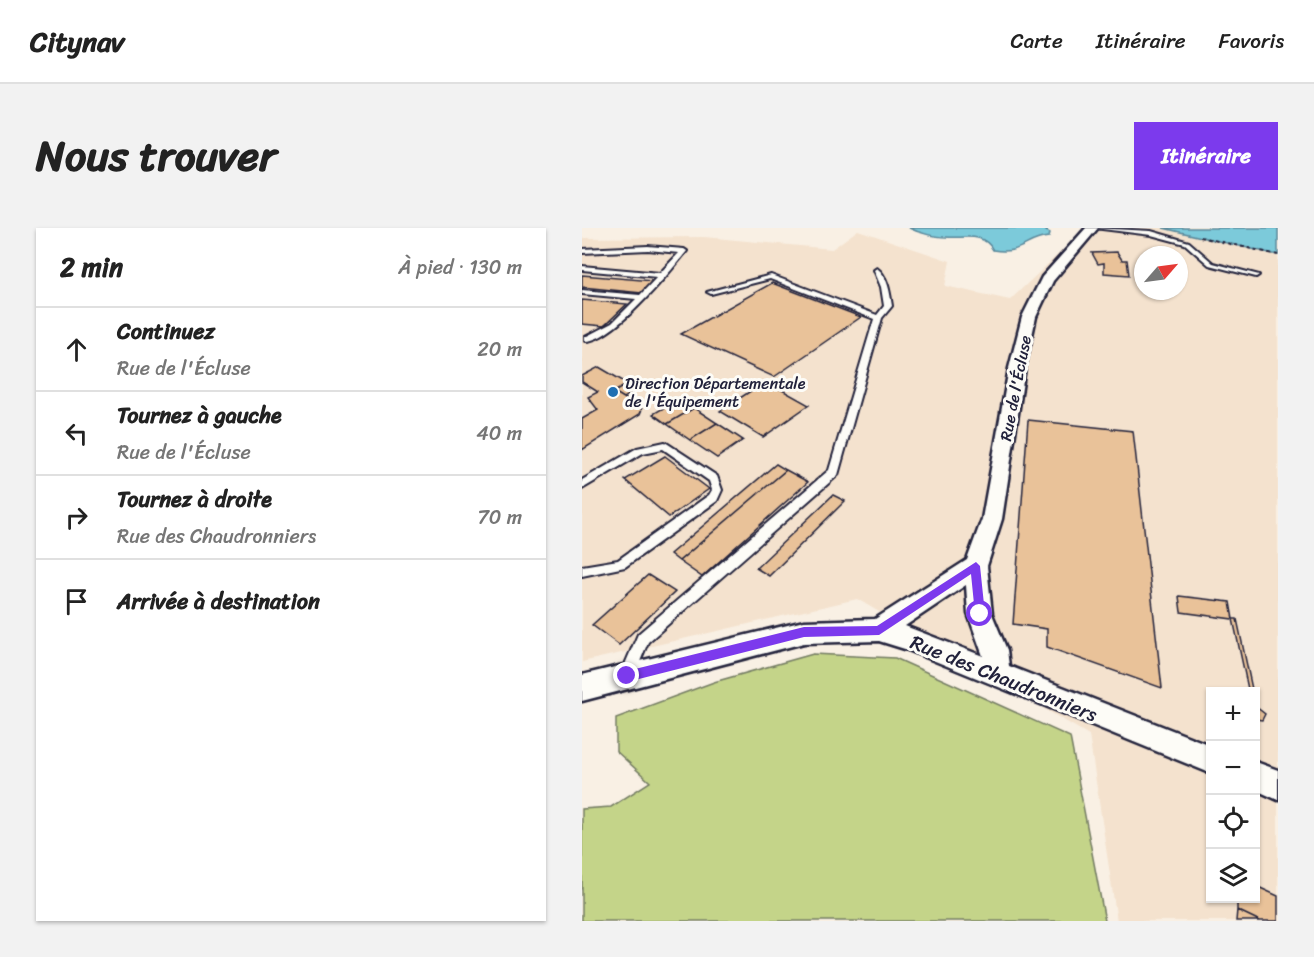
<!DOCTYPE html>
<html lang="fr">
<head>
<meta charset="utf-8">
<style>
	:root { --surface:#fff; --page:#f2f2f2; --text:#222; --muted:#767676; --line:#e0e0e0; --accent:#7c3aed }
	body { margin:0; font-family:Sriracha,sans-serif; background:var(--page); color:var(--text) }
	.controls { position:absolute; right:18px; bottom:18px; display:grid; overflow:hidden; border-radius:0px; box-shadow:0 2px 4px #0004 }
	.controls button { width:54px; height:54px; display:grid; place-items:center; padding:0; border:0; border-bottom:2px solid var(--line); background:var(--surface); color:var(--text); font:30px sans-serif }
	.compass { position:absolute; left:552px; top:18px; width:54px; height:54px; border-radius:50%; background:var(--surface); box-shadow:0 2px 4px #0004; rotate:62deg }
	.stop { position:absolute; width:18px; height:18px; margin:-14px; border:4px solid #7c3aed; border-radius:50%; background:#fff }
	.stop.end { background:#7c3aed; border-color:#fff; box-shadow:0 2px 6px #0008 }
	.list { margin:0; padding:0; list-style:none }
	h2 { display:flex; justify-content:space-between; align-items:center; height:78px; margin:0; padding:0 24px; font-size:26px }
	h2 small { font-size:20px; font-weight:400; color:var(--muted) }
	.list li { display:grid; grid-template-columns:39px 1fr auto; gap:18px; align-items:center; box-sizing:border-box; height:84px; padding:0 24px; border-top:2px solid var(--line) }
	.list b { display:block; font-size:22px; white-space:nowrap }
	.list p { margin:0; font-size:20px; white-space:nowrap; color:var(--muted) }
	.list em { font-size:20px; font-style:normal; color:var(--muted) }
	.icon { flex:none; width:33px; height:33px; fill:none; stroke:currentColor; stroke-width:2; stroke-linecap:round; stroke-linejoin:round }
	.map { position:relative; flex:none; width:696px; height:693px; overflow:hidden; border-radius:0px }
	header { display:flex; align-items:center; gap:36px; box-sizing:border-box; height:84px; padding:0 30px; background:var(--surface); border-bottom:2px solid var(--line) }
	header strong { font-size:28px }
	nav { display:flex; gap:33px; margin-inline-start:auto; font-size:21px }
	.intro { display:flex; align-items:center; justify-content:space-between; box-sizing:border-box; height:144px; padding:0 36px }
	h1 { margin:0; font-size:42px }
	.button { padding:15px 27px; border-radius:0px; background:var(--accent); color:#fff; font-size:21px; font-weight:700 }
	main { display:flex; gap:36px; padding:0 36px }
	aside { flex:1; background:var(--surface); border-radius:0px; box-shadow:0 2px 4px #0004 }
	.map>svg:first-child { display:block }
	.built { fill:#f4e2ce; fill-rule:evenodd }
	.green { fill:#c4d489; stroke:#737b62; stroke-width:1.5 }
	.water { fill:#7ccada; stroke:#58879a; stroke-width:1.5 }
	.building { fill:#e9c299; stroke:#22223b; stroke-width:1.5 }
	.lines { fill:none; stroke-linecap:round; stroke-linejoin:round }
	.service-casing { stroke:#22223b; stroke-width:4 }
	.minor-casing { stroke:#22223b; stroke-width:5 }
	.path { stroke:#22223b; stroke-width:2; stroke-dasharray:4 3; stroke-linecap:butt }
	.service { fill:#fdfcf7; fill-rule:evenodd }
	.minor { fill:#fdfcf7; fill-rule:evenodd }
	.route { fill:#7c3aed }
	.poi-dot { fill:#1f6fb2; stroke:#fdfcf7; stroke-width:2 }
	.labels { text-anchor:middle; stroke-width:6; stroke-linejoin:round; paint-order:stroke }
	.far-poi-label { font-size:16px; fill:#22223b; stroke:#fdfcf7; text-anchor:start }
	.far-street-label { font-size:16px; fill:#22223b; stroke:#fdfcf7 }
	.street-label { font-size:20px; fill:#22223b; stroke:#fdfcf7 }
</style>
</head>
<body>
<header>
<strong>Citynav</strong>
<nav><a>Carte</a><a>Itinéraire</a><a>Favoris</a></nav>
</header>
<div class="intro"><h1>Nous trouver</h1><a class="button">Itinéraire</a></div>
<main>
<aside>
<h2>2 min<small>À pied · 130 m</small></h2>
<ul class="list">
<li><svg class="icon" aria-label="ahead" viewBox="0 0 24 24"><path d="M12 20V5M6 11l6-6 6 6"/></svg><div><b>Continuez</b><p>Rue de l'Écluse</p></div><em>20 m</em></li>
<li><svg class="icon" aria-label="left" viewBox="0 0 24 24"><path d="M17 20v-9H6M10 6l-5 5 5 5"/></svg><div><b>Tournez à gauche</b><p>Rue de l'Écluse</p></div><em>40 m</em></li>
<li><svg class="icon" aria-label="right" viewBox="0 0 24 24"><path d="M7 20v-9h11M14 6l5 5-5 5"/></svg><div><b>Tournez à droite</b><p>Rue des Chaudronniers</p></div><em>70 m</em></li>
<li><svg class="icon" aria-label="arrive" viewBox="0 0 24 24"><path d="M6 21V4h12l-3 4 3 4H6"/></svg><div><b>Arrivée à destination</b></div></li>
</ul>
</aside>
<div class="map">
<svg width="696" height="693" viewBox="0 0 696 693">
	<rect width="100%" height="100%" fill="#f9f0e4"/>
	<filter id="ink" filterUnits="userSpaceOnUse"><feTurbulence type="fractalNoise" baseFrequency=".0167" numOctaves="2"/><feDisplacementMap in="SourceGraphic" scale="12" xChannelSelector="R" yChannelSelector="G"/><feConvolveMatrix kernelMatrix="1 2 1 2 8 2 1 2 1" color-interpolation-filters="sRGB"/></filter>
	<g filter="url(#ink)">
		<path class="built" d="M504,0H581L696,27V693H535L507,507L275,371L0,434V10L122,9L250,21L276,2L368,33L363,58L428,72ZM561,27H597V63H561ZM628,464H674V670H628Z"/>
		<path class="green" d="M231,426L313,430L488,509L523,693H0V581L29,579L68,554L34,523V490L132,454Z"/>
		<path class="water" d="M327,0H466L464,3L468,5L467,9C443,11 440,27 411,22C401,3 381,11 364,9C353,9 337,5 327,0Z
			M581,0H696V27Z"/>
		<path class="building" d="M535,24L540,32H545L547,47L522,45V35L516,36L510,25Z
			M0,47L72,53L60,65L0,59Z
			M190,55L279,89L192,149L99,106Z
			M0,72L45,76L22,98L0,96Z
			M17,139L46,156L32,164L60,181L58,186L0,222V191L16,182L6,169L16,164L0,154V148Z
			M184,153L227,177L181,209L138,183Z
			M46,156L56,162L42,170L32,164Z
			M97,171L112,180L85,196L71,186Z
			M112,180L135,195L108,212L85,196Z
			M446,192L551,203L580,460L465,419V401L431,396Z
			M135,195L161,212L135,230L108,212Z
			M83,228L127,261L87,289L43,252Z
			M194,236L204,242L97,333L88,326Z
			M204,242L226,254L120,349L97,333Z
			M251,267L263,273L187,348L174,340Z
			M66,347L93,364L37,417L10,397Z
			M597,368L648,374L651,391L599,384Z
			M651,391H655L670,461H666Z
			M674,479L683,486L680,492L674,491Z
			M674,658L696,668V693H678L655,682V670H674Z
			M655,682L678,693H654Z"/>
		<g class="lines">
			<g class="service-casing">
				<path id="service" d="M512,0L569,3L607,14L631,35L677,47L674,49L627,37L603,16L569,7Z
					M66,18L102,21L105,23C88,44 31,114 3,113V109L30,95L54,71L0,66V62L58,67L75,49L0,42V38L78,45L97,25L66,22L0,25V21Z
					M295,40C306,48 308,65 310,78L300,90L256,247L66,414L50,453L45,455L40,453L38,448L56,406L247,242L292,91L188,51L129,66L125,64L189,47L295,87L302,78L299,59L292,42Z
					M83,214L135,248L140,262L135,273L43,339L0,348V338L36,332L127,267L130,262L127,253L81,221L61,225L0,261V252L55,220Z"/>
			</g>
			<g class="minor-casing">
				<path id="minor" d="M504,0H516L471,53L454,89L443,140L420,291L405,338L410,386L425,422L427,438L628,517V545L326,422L297,413L222,415L0,473V447L222,393L293,391L385,332L400,291L427,140L440,89L460,49ZM384,357L386,386L401,428L323,398Z
					M674,534L696,542V572L674,562Z"/>
			</g>
			<path class="path" d="M618,9L696,27"/>
			<use href="#service" class="service"/>
			<use href="#minor" class="minor"/>
		</g>
	</g>
	<path class="route" d="M394,334L398,338L403,386L398,391L393,386L389,346L297,407L222,409L45,454L39,448L45,443L222,399L295,398Z"/>
	<circle class="poi-dot" cx="31" cy="164" r="6"/>
	<g class="labels">
		<g class="far-poi-label">
			<text x="43" y="161">Direction Départementale<tspan x="43" dy="18">de l'Équipement</tspan></text>
		</g>
		<g class="far-street-label">
			<text transform="translate(433 160) rotate(-79)" y="6">Rue de l'Écluse</text>
		</g>
		<g class="street-label">
			<text transform="translate(422 450) rotate(22)" y="7">Rue des Chaudronniers</text>
		</g>
	</g>
</svg>
<div class="controls">
<button>+</button>
<button>−</button>
<button><svg class="icon" aria-label="locate" viewBox="0 0 24 24"><circle cx="12" cy="12" r="6"/><path d="M12 2v4M12 18v4M2 12h4M18 12h4"/></svg></button>
<button><svg class="icon" aria-label="layers" viewBox="0 0 24 24"><path d="M12 4l9 5-9 5-9-5zM3 14l9 5 9-5"/></svg></button>
</div>
<svg class="compass" viewBox="-18 -18 36 36"><path d="M0-13l5 13h-10z" fill="#e53935"/><path d="M0 13l5-13h-10z" fill="#767676"/></svg>
<div class="stop" style="left:398px;top:386px"></div>
<div class="stop end" style="left:45px;top:448px"></div>
</div>
</main>
</body>
</html>
